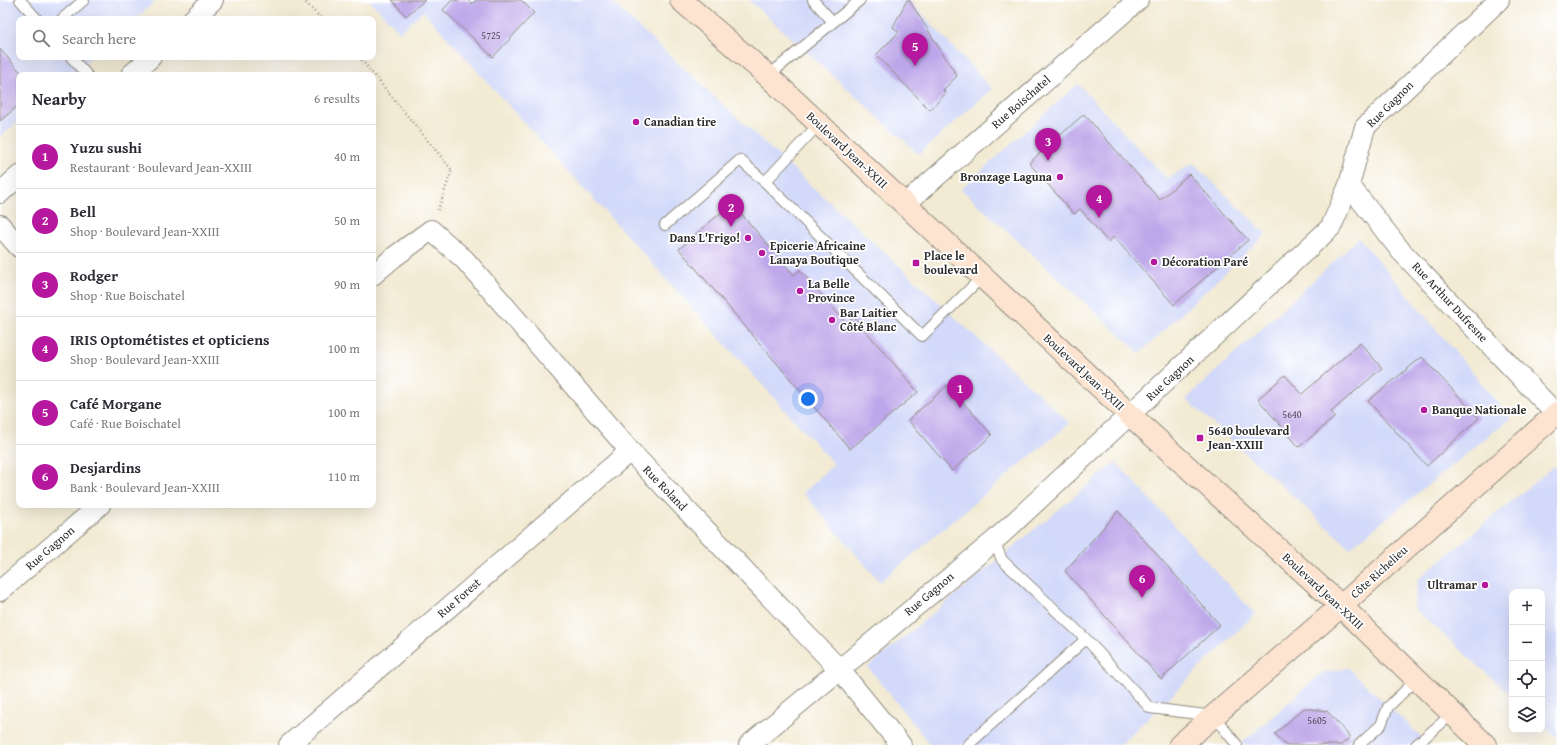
<!DOCTYPE html>
<html lang="en">
<head>
<meta charset="utf-8">
<style>
	:root { --surface:#fff; --page:#f2f2f3; --text:#2b2b33; --muted:#7c7c81; --line:#e1e1e2; --accent:#b5179e }
	body { margin:0; font-family:"Gentium Book Plus",serif; background:var(--page); color:var(--text) }
	.controls { position:absolute; right:12px; bottom:12px; display:grid; overflow:hidden; border-radius:8px; box-shadow:0 4px 16px #0002 }
	.controls button { width:36px; height:36px; display:grid; place-items:center; padding:0; border:0; border-bottom:1px solid var(--line); background:var(--surface); color:var(--text); font:20px sans-serif }
	.you { position:absolute; left:808px; top:399px; width:14px; height:14px; margin:-10px; border:3px solid #fff; border-radius:50%; background:#1a73e8; box-shadow:0 0 0 6px #1a73e833 }
	.badge { display:grid; place-items:center; width:26px; height:26px; border-radius:50%; background:var(--accent); color:#fff; font-size:13px; font-weight:700 }
	.pin { position:absolute; translate:-50% -33px; filter:drop-shadow(0 1px 2px #0008) }
	.pin::after { content:''; position:absolute; top:21px; width:14px; height:12px; background:inherit; clip-path:polygon(0 0,100% 0,50% 100%) }
	.list { margin:0; padding:0; list-style:none }
	h2 { display:flex; justify-content:space-between; align-items:center; height:52px; margin:0; padding:0 16px; font-size:17px }
	h2 small { font-size:13px; font-weight:400; color:var(--muted) }
	.list li { display:grid; grid-template-columns:26px 1fr auto; gap:12px; align-items:center; box-sizing:border-box; height:64px; padding:0 16px; border-top:1px solid var(--line) }
	.list b { display:block; font-size:15px; white-space:nowrap }
	.list p { margin:0; font-size:13px; white-space:nowrap; color:var(--muted) }
	.list em { font-size:13px; font-style:normal; color:var(--muted) }
	.icon { flex:none; width:22px; height:22px; fill:none; stroke:currentColor; stroke-width:2; stroke-linecap:round; stroke-linejoin:round }
	.map { position:relative; flex:none; width:1557px; height:745px; overflow:hidden }
	.search { position:absolute; background:var(--surface); box-shadow:0 4px 16px #0002; left:16px; top:16px; width:360px; height:44px; display:flex; align-items:center; gap:10px; box-sizing:border-box; padding:0 14px; border-radius:8px; color:var(--muted); font-size:15px }
	.panel { position:absolute; background:var(--surface); box-shadow:0 4px 16px #0002; left:16px; top:72px; width:360px; height:436px; border-radius:8px }
	.map>svg:first-child { display:block }
	.built { fill:#d2d9f9 }
	.building { fill:#bda6e9 }
	.lines { fill:none; stroke-linecap:round; stroke-linejoin:round }
	.lane-casing { stroke:#8e8a7f; stroke-width:12 }
	.street-casing { stroke:#8e8a7f; stroke-width:22 }
	.secondary-casing { stroke:#8e8a7f; stroke-width:24 }
	.path { stroke:#8e8a7f; stroke-width:2.5; stroke-dasharray:1 3; stroke-linecap:butt }
	.lane { stroke:#fff; stroke-width:10 }
	.street { stroke:#fff; stroke-width:20 }
	.secondary { stroke:#fde4d0; stroke-width:22 }
	.poi-dot { fill:#b5179e; stroke:#fff; stroke-width:1.5 }
	.labels { text-anchor:middle; stroke-width:3.5; stroke-linejoin:round; paint-order:stroke }
	.number-label { font-size:10px; fill:#504a5a }
	.street-label { font-size:12px; fill:#2b2b2b; stroke:#fff }
	.poi-label { font-size:12px; font-weight:bold; fill:#2b2b2b; stroke:#fff; text-anchor:start }
</style>
</head>
<body>
<div class="map">
<svg width="1557" height="745" viewBox="0 0 1557 745">
	<rect width="100%" height="100%" fill="#fff"/>
	<filter id="ink" filterUnits="userSpaceOnUse"><feTurbulence type="fractalNoise" baseFrequency=".025" numOctaves="2"/><feDisplacementMap in="SourceGraphic" scale="8" xChannelSelector="R" yChannelSelector="G"/><feConvolveMatrix kernelMatrix="1 2 1 2 8 2 1 2 1" color-interpolation-filters="sRGB"/></filter>
	<filter id="wash" filterUnits="userSpaceOnUse"><feTurbulence type="fractalNoise" baseFrequency=".012" numOctaves="4" result="noise"/><feDisplacementMap in="SourceGraphic" scale="16" xChannelSelector="R" yChannelSelector="G"/><feGaussianBlur stdDeviation="0.9" result="paint"/><feColorMatrix in="noise" values="0 0 0 0 0 0 0 0 0 0 0 0 0 0 0 0 0 1.4 0 .05"/><feComposite in="paint" operator="in"/></filter>
	<g filter="url(#wash)">
		<rect width="100%" height="100%" fill="#f2ead3"/>
		<path class="built" d="M0,0H157L135,19H19V57H92L71,75H19V121L0,137Z
			M369,0H609L1070,423L880,582L803,493L834,464L423,11L400,32Z
			M749,0H909L992,89L919,154Z
			M1078,84L1167,179L1193,163L1266,234L1140,353L961,189Z
			M1359,238L1511,418L1350,548L1186,399Z
			M1116,462L1255,614L1120,745H930L868,667Z
			M1554,466L1557,470V737L1542,724V592H1512V696L1414,608L1418,579Z
			M1348,668L1430,745H1240L1322,673Z"/>
		<g id="blocks">
			<path class="building" d="M392,0H425L406,16Z
				M452,0H468L472,4L476,0H521L534,13L493,57L443,10Z
				M907,0H909L957,76L943,90L946,93L930,110L876,55L899,32L893,27Z
				M0,49L23,75H19V105L0,121Z
				M1084,114L1160,200L1189,174L1248,240L1174,305L1114,237L1108,242L1080,209L1074,214L1029,163Z
				M732,203L794,275L800,270L846,323L854,317L918,392L850,449L679,249Z
				M1360,343L1382,368L1331,412L1335,417L1299,447L1258,399L1285,375L1302,394Z
				M1422,357L1479,418L1427,466L1368,401Z
				M948,385L992,435L952,471L908,420Z
				M1118,511L1220,625L1161,679L1065,571Z
				M1304,708L1327,711L1350,737L1341,745H1285L1275,734Z"/>
		</g>
	</g>
	<g filter="url(#ink)">
		<use href="#blocks" fill-opacity="0" stroke="#8e8a7f" stroke-width="1"/>
		<g class="lines">
			<g class="lane-casing">
				<path id="lane" d="M20,0L37,19
					M813,0L833,22
					M62,19L84,0
					M71,57L87,75
					M768,76L860,0
					M819,124L765,182L922,336L982,277
					M665,225L740,160L765,182
					M994,541L1002,560L1086,639L1150,708L1214,716L1237,745
					M968,745L1086,639
					M1359,745L1381,725L1388,707L1416,680
					M1416,745L1452,714"/>
			</g>
			<g class="street-casing">
				<path id="street" d="M193,19L213,0
					M131,75L151,57
					M1349,185L1401,251L1556,414
					M0,193L19,176
					M905,204L1138,0
					M0,225L19,247
					M373,275L394,257L431,230L465,260L630,451L839,669L901,745
					M0,591L100,505
					M289,745L630,451
					M749,745L994,541L1331,227L1349,185L1365,127L1499,0"/>
			</g>
			<g class="secondary-casing">
				<path id="secondary" d="M681,0L768,76L1130,415L1341,606L1485,745
					M1180,745L1341,606L1557,413"/>
			</g>
			<path class="path" d="M303,0L322,19
				M359,57L452,170L438,210"/>
			<use href="#lane" class="lane"/>
			<use href="#street" class="street"/>
			<use href="#secondary" class="secondary"/>
		</g>
	</g>
	<g class="poi-dot">
		<circle cx="636" cy="122" r="4"/>
		<circle cx="1060" cy="177" r="4"/>
		<circle cx="748" cy="238" r="4"/>
		<circle cx="762" cy="253" r="4"/>
		<circle cx="1154" cy="262" r="4"/>
		<rect x="912" y="259" width="8" height="8" rx="2"/>
		<circle cx="800" cy="291" r="4"/>
		<circle cx="832" cy="320" r="4"/>
		<circle cx="1424" cy="410" r="4"/>
		<rect x="1196" y="434" width="8" height="8" rx="2"/>
		<circle cx="1485" cy="585" r="4"/>
	</g>
	<g class="labels">
		<g class="number-label">
			<text x="491" y="39">5725</text>
			<text x="1292" y="418">5640</text>
			<text x="1317" y="724">5605</text>
		</g>
		<g class="street-label">
			<text transform="translate(1021 102) rotate(-41)" y="4">Rue Boischatel</text>
			<text transform="translate(1390 104) rotate(-45)" y="4">Rue Gagnon</text>
			<text transform="translate(847 150) rotate(43)" y="4">Boulevard Jean-XXIII</text>
			<text transform="translate(1450 302) rotate(47)" y="4">Rue Arthur Dufresne</text>
			<text transform="translate(1084 372) rotate(43)" y="4">Boulevard Jean-XXIII</text>
			<text transform="translate(1170 378) rotate(-43)" y="4">Rue Gagnon</text>
			<text transform="translate(665 488) rotate(46)" y="4">Rue Roland</text>
			<text transform="translate(50 548) rotate(-41)" y="4">Rue Gagnon</text>
			<text transform="translate(1379 572) rotate(-42)" y="4">Côte Richelieu</text>
			<text transform="translate(1323 591) rotate(43)" y="4">Boulevard Jean-XXIII</text>
			<text transform="translate(929 594) rotate(-40)" y="4">Rue Gagnon</text>
			<text transform="translate(459 598) rotate(-41)" y="4">Rue Forest</text>
		</g>
		<g class="poi-label">
			<text x="644" y="126">Canadian tire</text>
			<text x="1052" y="181" text-anchor="end">Bronzage Laguna</text>
			<text x="740" y="242" text-anchor="end">Dans L'Frigo!</text>
			<text x="770" y="250">Epicerie Africaine<tspan x="770" dy="14">Lanaya Boutique</tspan></text>
			<text x="924" y="260">Place le<tspan x="924" dy="14">boulevard</tspan></text>
			<text x="1162" y="266">Décoration Paré</text>
			<text x="808" y="288">La Belle<tspan x="808" dy="14">Province</tspan></text>
			<text x="840" y="317">Bar Laitier<tspan x="840" dy="14">Côté Blanc</tspan></text>
			<text x="1432" y="414">Banque Nationale</text>
			<text x="1208" y="435">5640 boulevard<tspan x="1208" dy="14">Jean-XXIII</tspan></text>
			<text x="1477" y="589" text-anchor="end">Ultramar</text>
		</g>
	</g>
</svg>
<div class="controls">
<button>+</button>
<button>−</button>
<button><svg class="icon" aria-label="locate" viewBox="0 0 24 24"><circle cx="12" cy="12" r="6"/><path d="M12 2v4M12 18v4M2 12h4M18 12h4"/></svg></button>
<button><svg class="icon" aria-label="layers" viewBox="0 0 24 24"><path d="M12 4l9 5-9 5-9-5zM3 14l9 5 9-5"/></svg></button>
</div>
<div class="you"></div>
<div class="pin badge" style="left:960px;top:408px">1</div>
<div class="pin badge" style="left:731px;top:227px">2</div>
<div class="pin badge" style="left:1048px;top:161px">3</div>
<div class="pin badge" style="left:1099px;top:218px">4</div>
<div class="pin badge" style="left:915px;top:66px">5</div>
<div class="pin badge" style="left:1142px;top:598px">6</div>
<div class="search"><svg class="icon" aria-label="search" viewBox="0 0 24 24"><circle cx="10" cy="10" r="6"/><path d="M15 15l6 6"/></svg>Search here</div>
<section class="panel">
<h2>Nearby<small>6 results</small></h2>
<ul class="list">
<li><span class="badge">1</span><div><b>Yuzu sushi</b><p>Restaurant · Boulevard Jean-XXIII</p></div><em>40 m</em></li>
<li><span class="badge">2</span><div><b>Bell</b><p>Shop · Boulevard Jean-XXIII</p></div><em>50 m</em></li>
<li><span class="badge">3</span><div><b>Rodger</b><p>Shop · Rue Boischatel</p></div><em>90 m</em></li>
<li><span class="badge">4</span><div><b>IRIS Optométistes et opticiens</b><p>Shop · Boulevard Jean-XXIII</p></div><em>100 m</em></li>
<li><span class="badge">5</span><div><b>Café Morgane</b><p>Café · Rue Boischatel</p></div><em>100 m</em></li>
<li><span class="badge">6</span><div><b>Desjardins</b><p>Bank · Boulevard Jean-XXIII</p></div><em>110 m</em></li>
</ul>
</section>
</div>
</body>
</html>
